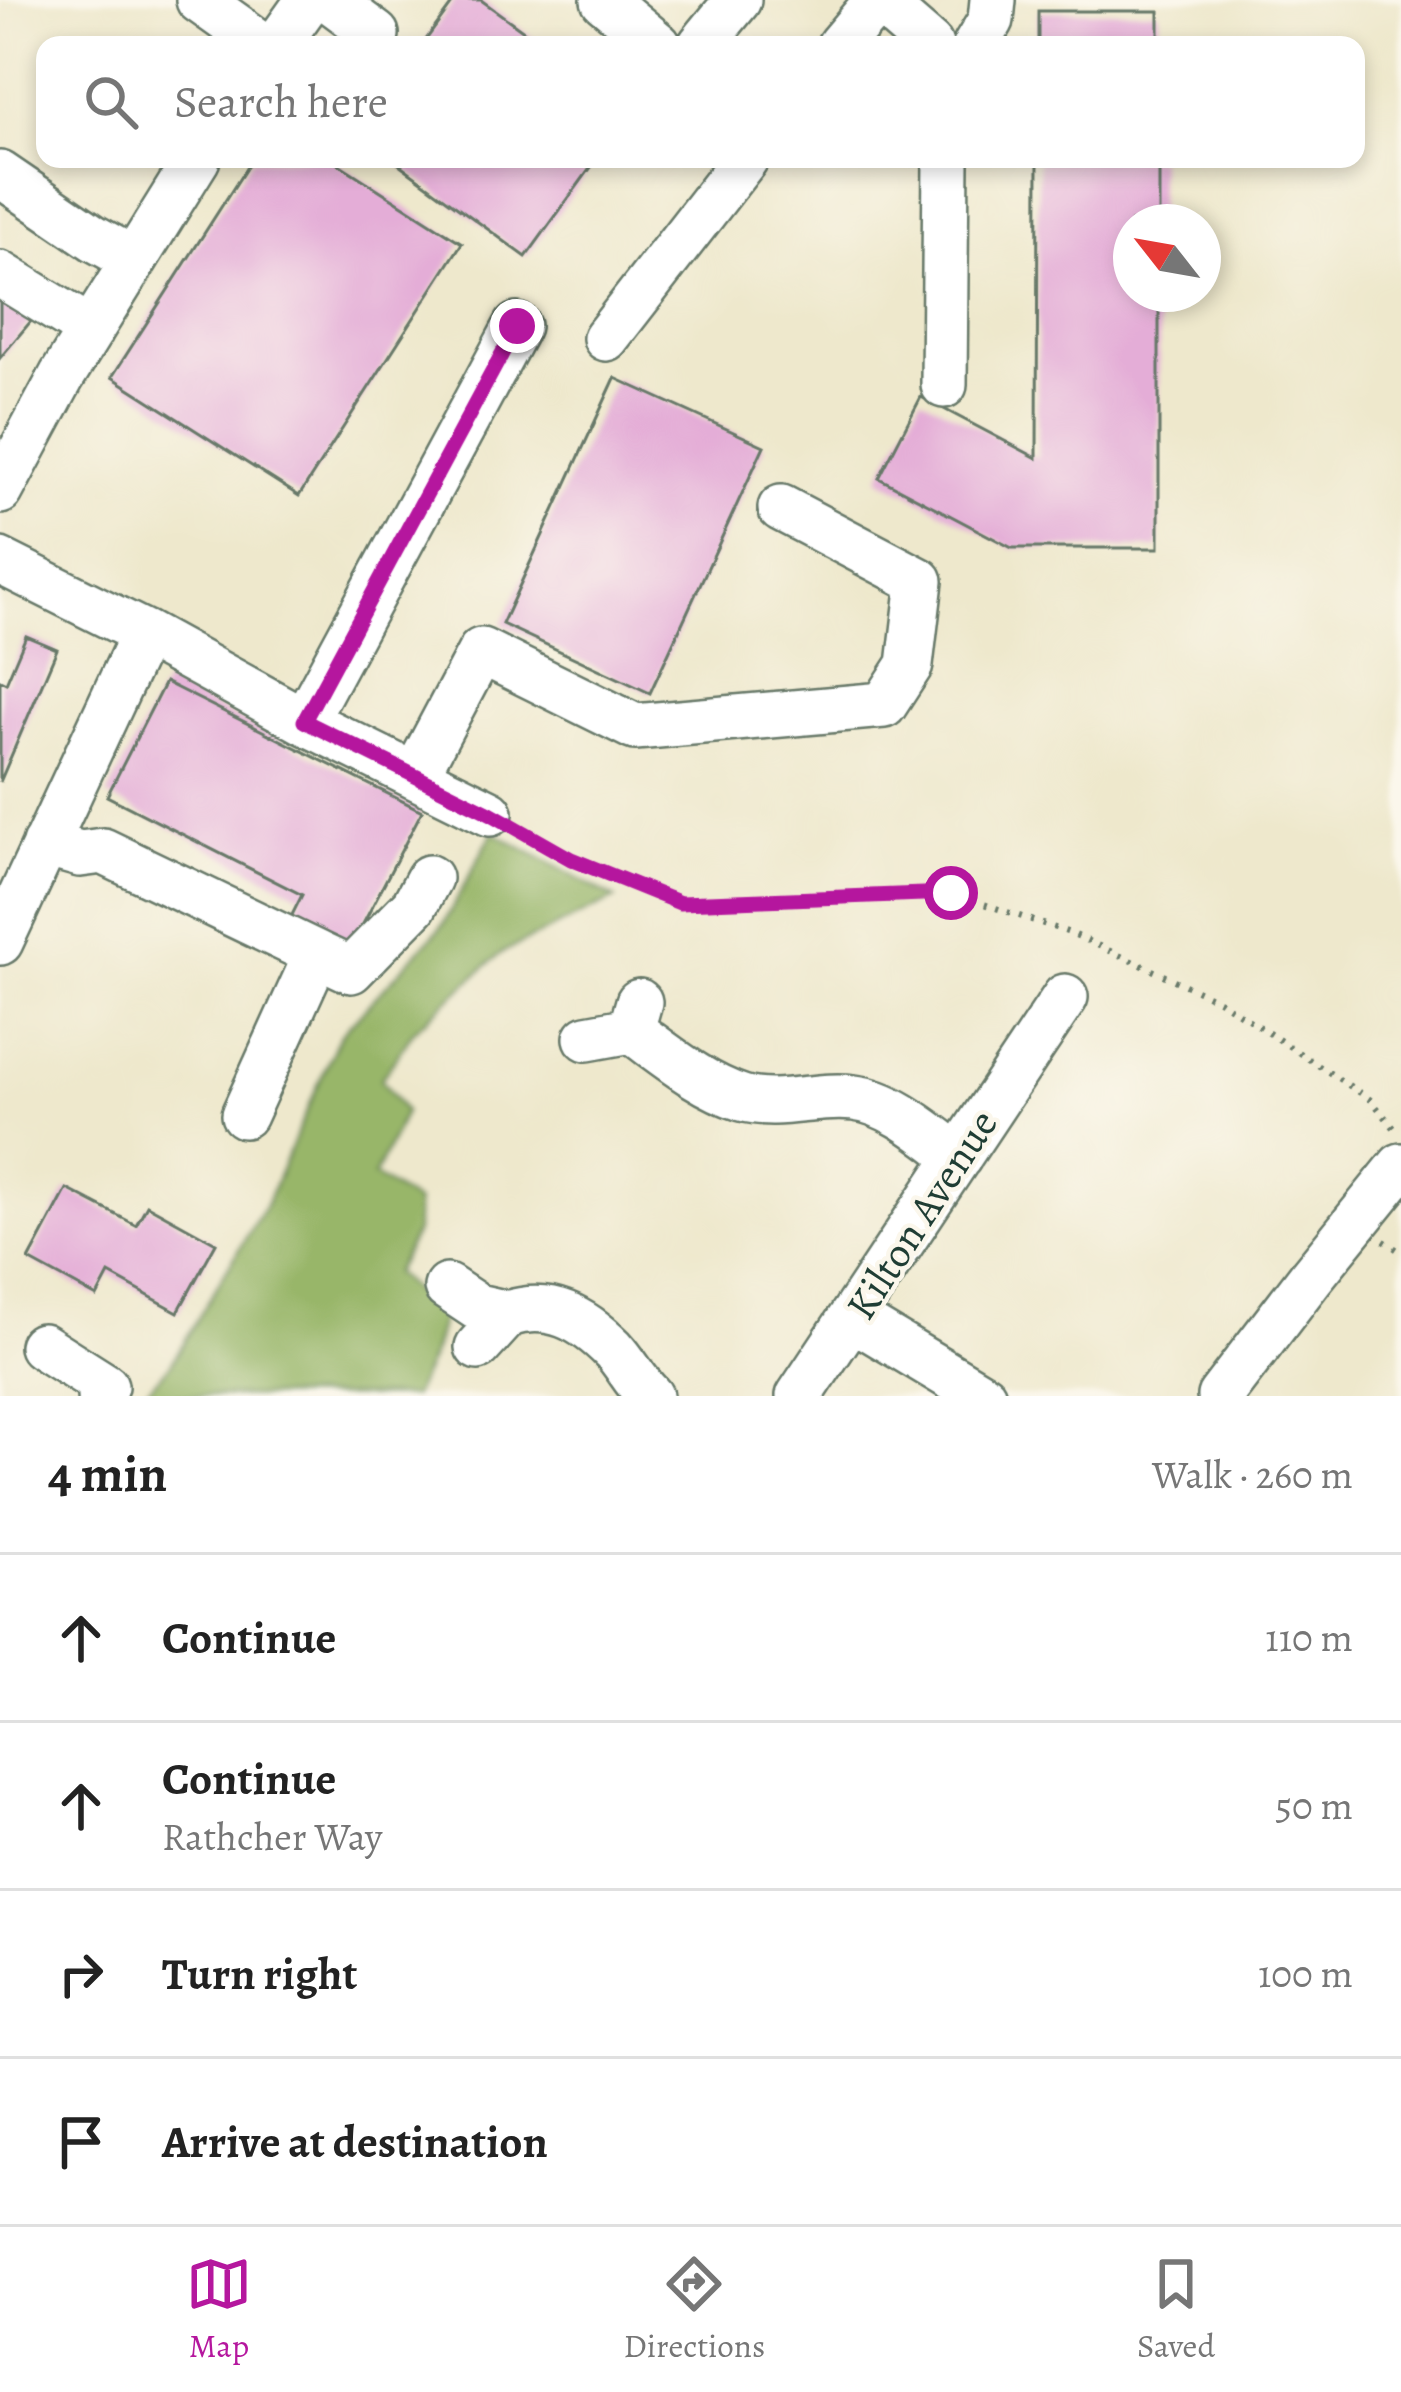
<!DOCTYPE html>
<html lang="en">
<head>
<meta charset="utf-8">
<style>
	:root { --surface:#fff; --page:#f6f6f6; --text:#222; --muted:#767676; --line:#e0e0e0; --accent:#b5179e }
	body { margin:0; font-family:Alegreya,serif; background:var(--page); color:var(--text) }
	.compass { position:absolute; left:1113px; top:204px; width:108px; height:108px; border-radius:50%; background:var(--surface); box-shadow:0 6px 18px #0003; rotate:301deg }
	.stop { position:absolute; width:36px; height:36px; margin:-27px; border:9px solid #b5179e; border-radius:50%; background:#fff }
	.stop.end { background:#b5179e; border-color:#fff; box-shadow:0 3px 12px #0008 }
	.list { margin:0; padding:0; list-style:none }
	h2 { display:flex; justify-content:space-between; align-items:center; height:156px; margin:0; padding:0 48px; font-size:51px }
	h2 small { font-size:39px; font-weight:400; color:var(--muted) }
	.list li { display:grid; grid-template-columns:78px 1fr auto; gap:36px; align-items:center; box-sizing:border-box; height:168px; padding:0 48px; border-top:3px solid var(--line) }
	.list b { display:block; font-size:45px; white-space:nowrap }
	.list p { margin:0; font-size:39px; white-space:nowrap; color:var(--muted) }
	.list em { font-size:39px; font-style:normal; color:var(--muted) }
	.icon { flex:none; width:66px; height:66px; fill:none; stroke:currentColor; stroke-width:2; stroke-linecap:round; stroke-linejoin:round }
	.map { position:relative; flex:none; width:1401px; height:1396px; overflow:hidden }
	.search { position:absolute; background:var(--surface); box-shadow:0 6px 18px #0003; left:36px; right:36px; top:36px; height:132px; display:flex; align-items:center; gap:30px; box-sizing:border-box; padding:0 42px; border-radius:24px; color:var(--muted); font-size:45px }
	.sheet { height:828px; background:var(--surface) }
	nav { display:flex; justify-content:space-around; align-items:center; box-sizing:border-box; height:168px; border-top:3px solid var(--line); background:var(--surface); font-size:33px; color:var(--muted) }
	nav a { display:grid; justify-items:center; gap:6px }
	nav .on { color:var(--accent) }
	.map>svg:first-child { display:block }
	.forest { fill:#98b669; stroke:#5c7a4e; stroke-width:3 }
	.building { fill:#e4add7 }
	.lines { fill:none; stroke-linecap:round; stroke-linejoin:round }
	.minor-casing { stroke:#677969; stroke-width:50 }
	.path { stroke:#677969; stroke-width:6; stroke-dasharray:3 9; stroke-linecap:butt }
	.minor { stroke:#fff; stroke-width:45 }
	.route { stroke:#b5179e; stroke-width:15 }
	.labels { text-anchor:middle; stroke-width:9; stroke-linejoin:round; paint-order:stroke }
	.street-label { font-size:42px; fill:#1f3d34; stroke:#fbf7ec }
</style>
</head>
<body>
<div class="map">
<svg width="1401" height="1396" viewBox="0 0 1401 1396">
	<rect width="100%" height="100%" fill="#fbf7ec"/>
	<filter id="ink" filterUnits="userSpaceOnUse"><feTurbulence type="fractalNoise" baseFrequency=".00833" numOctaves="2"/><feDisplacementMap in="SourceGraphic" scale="24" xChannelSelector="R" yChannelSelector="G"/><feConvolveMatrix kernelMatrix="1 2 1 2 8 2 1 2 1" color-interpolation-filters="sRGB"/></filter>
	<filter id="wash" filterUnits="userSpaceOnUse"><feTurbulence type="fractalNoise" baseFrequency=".004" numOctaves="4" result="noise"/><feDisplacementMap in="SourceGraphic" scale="48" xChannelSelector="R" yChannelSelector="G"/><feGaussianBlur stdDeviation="2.7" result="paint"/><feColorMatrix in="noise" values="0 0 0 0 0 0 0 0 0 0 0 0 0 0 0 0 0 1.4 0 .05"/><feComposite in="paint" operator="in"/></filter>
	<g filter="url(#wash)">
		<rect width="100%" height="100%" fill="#eee8cc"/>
		<path class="forest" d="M493,832L615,899L501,953L415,1029L381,1079L405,1112L374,1176L416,1203V1232L394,1273L443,1315L431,1357L413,1396H141L171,1364L267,1202L340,1035L443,925Z"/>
		<g id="blocks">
			<path class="building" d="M455,0H481L543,45H422Z
				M1038,11H1159V45H1038Z
				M252,159H331L462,243L299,496L112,377Z
				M392,159H597L526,257Z
				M1038,159H1159V222H1131V294H1159V548H1012L879,478L921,397L1037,458Z
				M0,293L32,320L0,358Z
				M615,378L764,446L650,693L502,624Z
				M26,636L57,649L0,782V680L6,683Z
				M165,682L422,811L351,947L291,917L302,895L107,796Z
				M67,1189L136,1225L147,1205L216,1243L178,1312L109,1274L97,1297L29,1260Z"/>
		</g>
	</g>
	<g filter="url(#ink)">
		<use href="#blocks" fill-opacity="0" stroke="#677969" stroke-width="3"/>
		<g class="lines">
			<g class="minor-casing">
				<path id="minor" d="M199,0L262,45
					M330,0L376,34
					M604,0L658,45
					M878,0L930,45
					M277,45L309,0
					M701,45L738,0
					M840,45L878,0
					M976,45L991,20L993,0
					M0,174L94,238L134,260
					M0,274L91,330
					M606,338L745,159
					M944,385L946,159
					M0,491L62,376L197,159
					M0,561L144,633L304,721L490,813
					M304,721L517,326
					M415,776L481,651L635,727L884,705L910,665L920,581L781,508
					M45,844L80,854L103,851L317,954L244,1115
					M0,942L144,633
					M317,954L351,970L414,906L429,878
					M631,1030C666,1055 701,1085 742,1098C778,1109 818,1093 854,1098C892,1102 929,1135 959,1157
					M587,1038L631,1030L639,1002
					M447,1287L477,1307L508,1314L478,1347
					M508,1314C550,1300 583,1319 613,1349C627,1364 635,1382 650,1396
					M853,1318L983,1396
					M42,1346L105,1386L100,1396
					M799,1396L1065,997
					M1220,1396L1311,1277L1401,1166"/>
			</g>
			<path class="path" d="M523,831L571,859L680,903L951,893L1073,934L1220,1001L1371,1100L1395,1129
				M1384,1241L1401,1252"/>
			<use href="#minor" class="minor"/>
		</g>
	</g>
	<g class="lines" filter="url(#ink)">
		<path class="route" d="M517,326L304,721L490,813L571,859L680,903L951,893"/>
	</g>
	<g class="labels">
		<g class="street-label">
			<text transform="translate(921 1214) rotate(-57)" y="15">Kilton Avenue</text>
		</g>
	</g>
</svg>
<svg class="compass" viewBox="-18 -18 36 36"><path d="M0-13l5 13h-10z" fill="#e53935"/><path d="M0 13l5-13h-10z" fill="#767676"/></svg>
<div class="stop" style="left:951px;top:893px"></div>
<div class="stop end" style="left:517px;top:326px"></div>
<div class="search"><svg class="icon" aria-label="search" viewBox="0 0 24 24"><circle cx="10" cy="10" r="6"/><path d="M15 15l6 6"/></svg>Search here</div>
</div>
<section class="sheet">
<h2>4 min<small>Walk · 260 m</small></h2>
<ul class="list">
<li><svg class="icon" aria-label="ahead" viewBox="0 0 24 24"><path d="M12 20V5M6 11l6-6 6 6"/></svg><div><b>Continue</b></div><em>110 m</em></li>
<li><svg class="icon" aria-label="ahead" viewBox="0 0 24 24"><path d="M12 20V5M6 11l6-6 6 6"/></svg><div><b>Continue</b><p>Rathcher Way</p></div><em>50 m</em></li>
<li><svg class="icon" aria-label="right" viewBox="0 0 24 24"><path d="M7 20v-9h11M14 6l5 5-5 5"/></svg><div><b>Turn right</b></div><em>100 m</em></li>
<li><svg class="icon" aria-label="arrive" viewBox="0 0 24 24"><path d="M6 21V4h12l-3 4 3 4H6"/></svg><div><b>Arrive at destination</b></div></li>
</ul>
</section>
<nav>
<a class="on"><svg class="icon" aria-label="map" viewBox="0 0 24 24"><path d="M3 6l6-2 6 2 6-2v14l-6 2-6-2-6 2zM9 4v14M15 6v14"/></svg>Map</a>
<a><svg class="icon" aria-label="directions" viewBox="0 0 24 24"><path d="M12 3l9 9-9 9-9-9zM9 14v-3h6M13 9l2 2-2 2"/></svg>Directions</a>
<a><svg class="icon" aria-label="saved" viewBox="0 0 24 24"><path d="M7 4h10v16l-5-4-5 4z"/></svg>Saved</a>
</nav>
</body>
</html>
